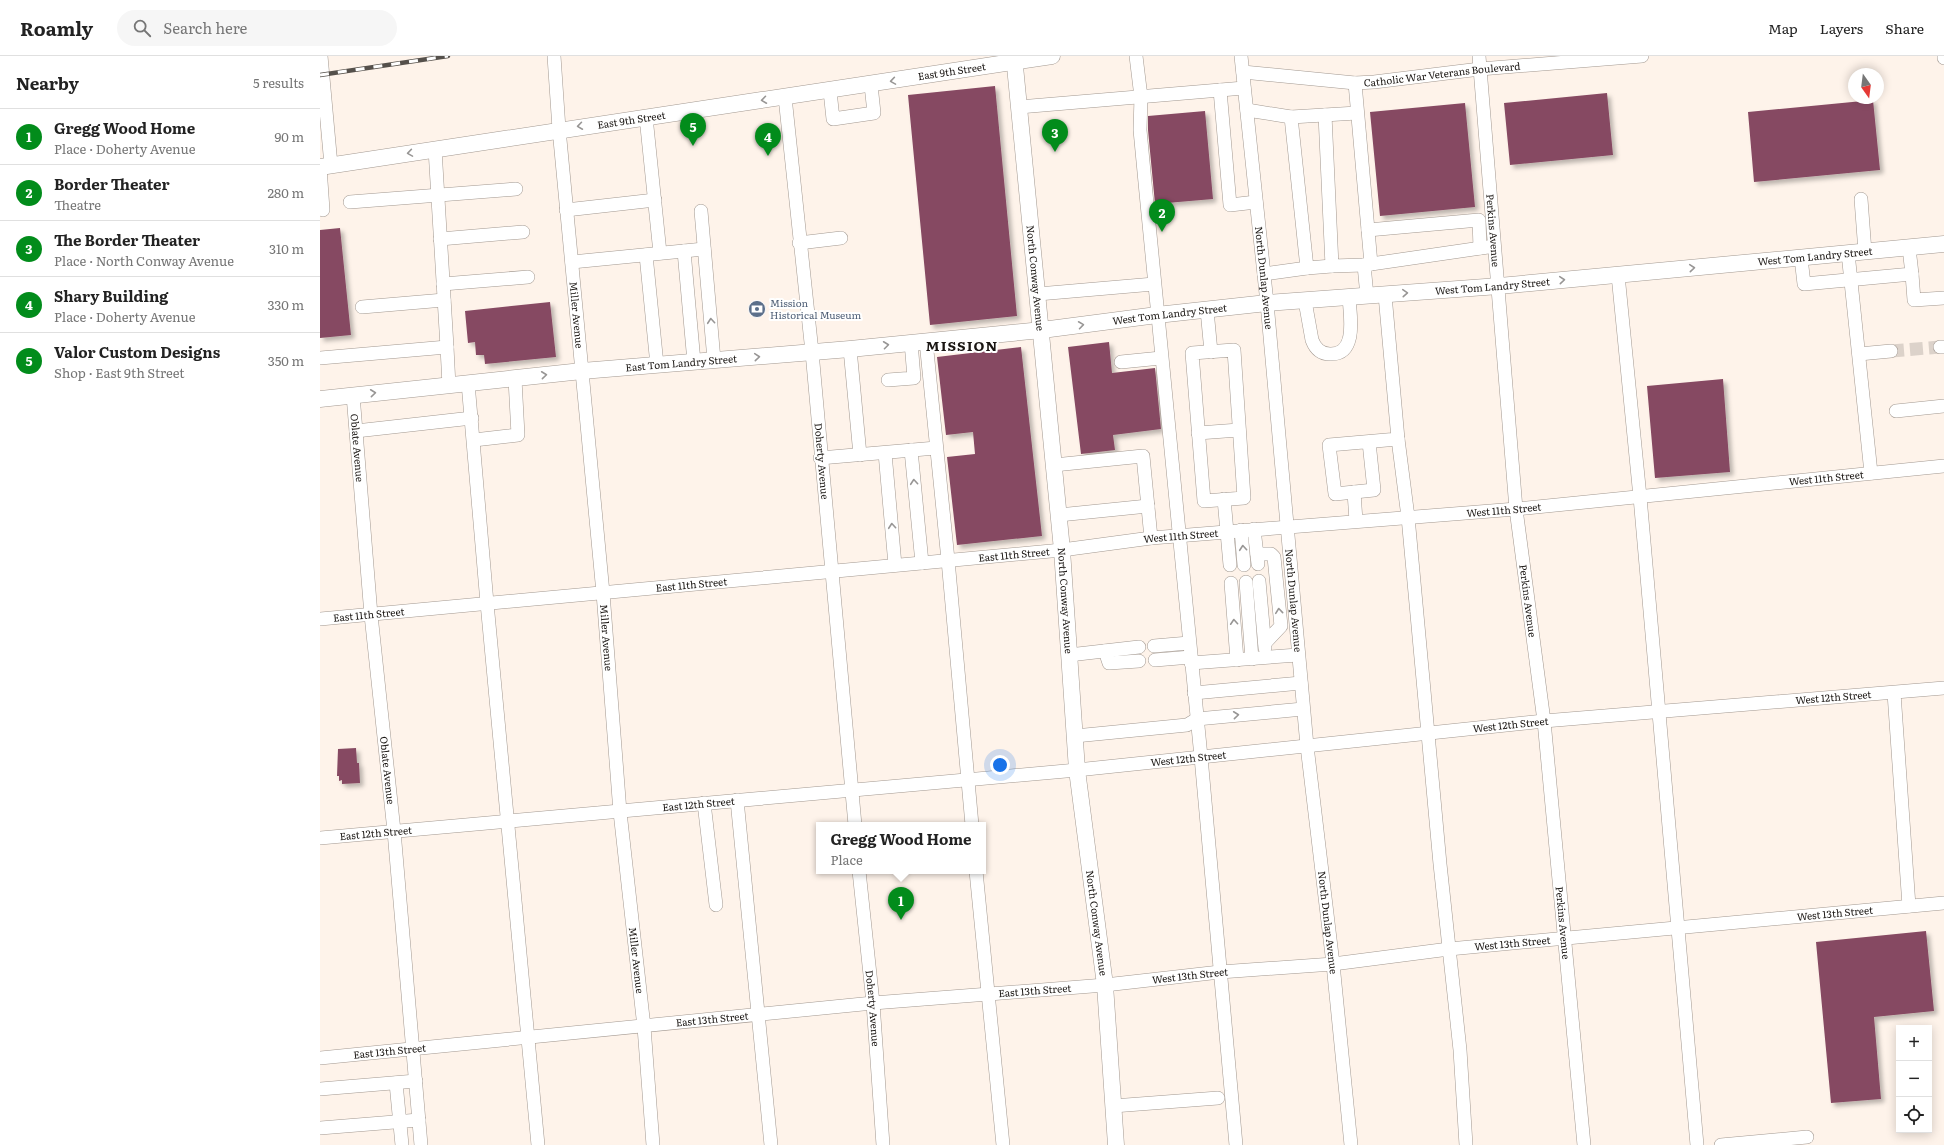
<!DOCTYPE html>
<html lang="en">
<head>
<meta charset="utf-8">
<style>
	:root { --surface:#fff; --page:#f6f6f6; --text:#222; --muted:#767676; --line:#e0e0e0; --accent:#028c1b }
	body { margin:0; font-family:Literata,serif; background:var(--page); color:var(--text) }
	.controls { position:absolute; right:12px; bottom:12px; display:grid; overflow:hidden; border-radius:0px; box-shadow:0 2px 10px #0003 }
	.controls button { width:36px; height:36px; display:grid; place-items:center; padding:0; border:0; border-bottom:1px solid var(--line); background:var(--surface); color:var(--text); font:20px sans-serif }
	.compass { position:absolute; left:1528px; top:12px; width:36px; height:36px; border-radius:50%; background:var(--surface); box-shadow:0 2px 10px #0003; rotate:166deg }
	.you { position:absolute; left:680px; top:709px; width:14px; height:14px; margin:-10px; border:3px solid #fff; border-radius:50%; background:#1a73e8; box-shadow:0 0 0 6px #1a73e833 }
	.badge { display:grid; place-items:center; width:26px; height:26px; border-radius:50%; background:var(--accent); color:#fff; font-size:13px; font-weight:700 }
	.pin { position:absolute; translate:-50% -33px; filter:drop-shadow(0 1px 2px #0008) }
	.pin::after { content:''; position:absolute; top:21px; width:14px; height:12px; background:inherit; clip-path:polygon(0 0,100% 0,50% 100%) }
	.popup { position:absolute; left:496px; top:766px; width:170px; height:52px; box-sizing:border-box; display:grid; place-content:center; border-radius:0px; background:var(--surface); filter:drop-shadow(0 1px 3px #0005); font-size:13px; white-space:nowrap; color:var(--muted) }
	.popup b { font-size:15px; color:var(--text) }
	.popup::after { content:''; position:absolute; left:50%; top:100%; margin-left:-8px; border:8px solid transparent; border-top-color:var(--surface) }
	.list { margin:0; padding:0; list-style:none }
	h2 { display:flex; justify-content:space-between; align-items:center; height:52px; margin:0; padding:0 16px; font-size:17px }
	h2 small { font-size:13px; font-weight:400; color:var(--muted) }
	.list li { display:grid; grid-template-columns:26px 1fr auto; gap:12px; align-items:center; box-sizing:border-box; height:56px; padding:0 16px; border-top:1px solid var(--line) }
	.list b { display:block; font-size:15px; white-space:nowrap }
	.list p { margin:0; font-size:13px; white-space:nowrap; color:var(--muted) }
	.list em { font-size:13px; font-style:normal; color:var(--muted) }
	.icon { flex:none; width:22px; height:22px; fill:none; stroke:currentColor; stroke-width:2; stroke-linecap:round; stroke-linejoin:round }
	.map { position:relative; flex:none; width:1624px; height:1089px; overflow:hidden }
	header { display:flex; align-items:center; gap:24px; box-sizing:border-box; height:56px; padding:0 20px; background:var(--surface); border-bottom:1px solid var(--line) }
	header strong { font-size:19px }
	nav { display:flex; gap:22px; margin-inline-start:auto; font-size:14px }
	.search { width:280px; height:36px; background:var(--page); display:flex; align-items:center; gap:10px; box-sizing:border-box; padding:0 14px; border-radius:22px; color:var(--muted); font-size:15px }
	main { display:flex }
	aside { flex:1; background:var(--surface) }
	.map>svg:first-child { display:block }
	.building { fill:#864962; filter:url(#shadow) }
	.lines { fill:none; stroke-linecap:round; stroke-linejoin:round }
	.minor-tunnel { stroke:#dcd2ca; stroke-width:13; stroke-dasharray:13 6; stroke-linecap:butt }
	.minor-casing { stroke:#a29890; stroke-width:14 }
	.major-casing { stroke:#a29890; stroke-width:17 }
	.minor { stroke:#fff; stroke-width:13 }
	.major { stroke:#fff; stroke-width:16 }
	.rail-casing { stroke:#55504b; stroke-width:4.5 }
	.rail { stroke:#fff; stroke-width:3; stroke-dasharray:9; stroke-linecap:butt }
	.oneway { stroke:#989695 }
	.labels { text-anchor:middle; stroke-width:4; stroke-linejoin:round; paint-order:stroke }
	.street-label { font-size:10px; fill:#1a1613; stroke:#fff }
	.service-label { font-size:10px; fill:#4e5e75; stroke:#fff; text-anchor:start }
	.district-label { font-size:14px; font-weight:bold; letter-spacing:1px; fill:#1a1613; stroke:#fff }
</style>
</head>
<body>
<header>
<strong>Roamly</strong>
<div class="search"><svg class="icon" aria-label="search" viewBox="0 0 24 24"><circle cx="10" cy="10" r="6"/><path d="M15 15l6 6"/></svg>Search here</div>
<nav><a>Map</a><a>Layers</a><a>Share</a></nav>
</header>
<main>
<aside>
<h2>Nearby<small>5 results</small></h2>
<ul class="list">
<li><span class="badge">1</span><div><b>Gregg Wood Home</b><p>Place · Doherty Avenue</p></div><em>90 m</em></li>
<li><span class="badge">2</span><div><b>Border Theater</b><p>Theatre</p></div><em>280 m</em></li>
<li><span class="badge">3</span><div><b>The Border Theater</b><p>Place · North Conway Avenue</p></div><em>310 m</em></li>
<li><span class="badge">4</span><div><b>Shary Building</b><p>Place · Doherty Avenue</p></div><em>330 m</em></li>
<li><span class="badge">5</span><div><b>Valor Custom Designs</b><p>Shop · East 9th Street</p></div><em>350 m</em></li>
</ul>
</aside>
<div class="map">
<svg width="1624" height="1089" viewBox="0 0 1624 1089">
	<defs>
		<filter id="shadow"><feDropShadow dx="3.5" dy="3.5" stdDeviation="2" flood-color="#0004"/></filter>
	</defs>
	<rect width="100%" height="100%" fill="#fef3ea"/>
	<path class="building" d="M675,30L697,260L610,269L588,39Z
		M1287,37L1293,99L1190,109L1184,47Z
		M1553,44L1560,114L1434,126L1428,56Z
		M1145,47L1155,151L1060,160L1050,56Z
		M885,55L893,143L835,148L828,74V60Z
		M20,172L31,279L0,282V174Z
		M230,246L236,301L165,308L164,299H156L155,286L148,287L145,255Z
		M789,286L792,317L835,312L841,373L793,379L795,394L761,398L748,291Z
		M701,291L722,480L637,489L627,401L655,398L653,376L626,379L617,301Z
		M1403,323L1410,416L1335,422L1327,330Z
		M36,692L37,707H39L40,727L22,728V724L19,725V720H17L18,693Z
		M1606,875L1614,955L1554,961L1561,1043L1511,1047L1496,886Z"/>
	<g class="lines">
		<path class="minor-tunnel" d="M1571,295L1620,291"/>
		<g class="minor-casing">
			<g id="minor">
				<path d="M1,0L11,109"/>
				<path id="s1" d="M234,0L239,73L283,537L300,756L324,971L333,1089"/>
				<path d="M816,0L821,41L820,74L826,137L881,701L916,1089"/>
				<path id="s2" d="M921,0L947,247L987,690L1013,908L1031,1089"/>
				<path id="s3" d="M1159,0L1196,453L1224,665L1264,1089"/>
				<path d="M1624,0V2"/>
				<path id="s4" d="M923,16L1035,27L1054,26L1160,13L1322,0"/>
				<path d="M1035,27L1051,208L1044,209L1047,240"/>
				<path d="M900,34L910,149L936,146"/>
				<path d="M510,35L513,63L554,57L551,29"/>
				<path id="s5" d="M465,41L492,296L535,769"/>
				<path d="M699,51L924,32"/>
				<path d="M927,54L971,61L987,212L944,218"/>
				<path d="M1005,59L1012,210L1044,209"/>
				<path d="M326,61L340,197"/>
				<path d="M971,61L1037,57"/>
				<path d="M115,93L127,291"/>
				<path d="M0,111L3,154"/>
				<path d="M1541,143L1545,196"/>
				<path d="M30,146L196,133"/>
				<path d="M246,154L335,144"/>
				<path d="M381,155L394,304"/>
				<path d="M1048,174L1159,164L1160,192"/>
				<path d="M120,183L203,176"/>
				<path d="M479,187L521,182"/>
				<path d="M364,195L374,306"/>
				<path d="M1528,197L1551,417"/>
				<path d="M326,199L337,309"/>
				<path d="M1481,202L1484,228L1592,218L1589,192"/>
				<path d="M252,206L384,193"/>
				<path d="M1051,208L1168,191"/>
				<path d="M987,212L1012,210"/>
				<path d="M1592,218L1594,244L1624,242"/>
				<path d="M1298,219L1320,441L1377,1089"/>
				<path d="M123,228L208,221"/>
				<path d="M718,238L834,228"/>
				<path d="M985,245L992,284C995,292 1000,298 1010,298C1038,299 1030,259 1029,241"/>
				<path d="M42,251L124,244"/>
				<path d="M887,254L891,296"/>
				<path d="M606,285L628,504L652,769"/>
				<path d="M1620,291H1624"/>
				<path d="M530,293L540,399"/>
				<path d="M914,294L924,442L884,445L872,297Z"/>
				<path d="M1539,298L1571,295"/>
				<path d="M0,302L127,291L129,330"/>
				<path d="M801,306L841,302"/>
				<path d="M568,324L594,322L591,286"/>
				<path d="M148,327L167,547L218,1089"/>
				<path id="s6" d="M33,339L51,559L74,775L101,1089"/>
				<path d="M1576,355L1624,350"/>
				<path d="M36,375L152,362"/>
				<path d="M878,377L919,374"/>
				<path d="M1078,383L1088,461L1120,808L1140,994L1146,1089"/>
				<path d="M154,384L198,379L195,323"/>
				<path d="M1049,386L1054,434L1015,438L1009,389L1078,383L1065,239"/>
				<path d="M591,394L602,507"/>
				<path d="M565,397L575,509"/>
				<path d="M500,402L616,392"/>
				<path d="M734,409L823,400L831,482"/>
				<path d="M1034,436L1036,465"/>
				<path d="M904,443L910,509"/>
				<path d="M739,459L828,450"/>
				<path d="M934,473L938,508"/>
				<path d="M921,474L924,509"/>
				<path d="M937,498H951L954,501L961,570L945,587"/>
				<path d="M939,525L945,592"/>
				<path d="M926,526L932,603"/>
				<path d="M911,527L917,604"/>
				<path id="s7" d="M0,563L742,494L831,482L1196,453L1624,410"/>
				<path d="M834,590L869,587"/>
				<path d="M785,595L789,607L819,605"/>
				<path d="M749,599L819,591"/>
				<path d="M835,604L871,601"/>
				<path d="M871,607L978,599"/>
				<path d="M874,637L981,627"/>
				<path d="M1574,637L1589,850"/>
				<path d="M755,680L867,669L877,663L983,653"/>
				<path d="M417,744L451,1089"/>
				<path d="M384,747L396,849"/>
				<path id="s8" d="M0,782L757,714L1224,665L1624,632"/>
				<path id="s9" d="M539,815L553,947L563,1089"/>
				<path d="M656,815L683,1089"/>
				<path id="s10" d="M0,1002L553,947L785,929L900,916L1013,908L1129,893L1624,847"/>
				<path d="M76,1027L82,1089"/>
				<path d="M0,1033L96,1025"/>
				<path d="M793,1050L898,1042"/>
				<path d="M0,1072L99,1064"/>
				<path d="M1401,1089L1487,1081"/>
			</g>
		</g>
		<g class="major-casing">
			<g id="major">
				<path id="s11" d="M694,0L742,494L757,714L785,929L796,1089"/>
				<path id="s12" d="M0,111L732,0"/>
				<path id="s13" d="M0,343L262,315L530,293L722,274L837,259L947,247L1179,230L1624,188"/>
			</g>
		</g>
		<use href="#minor" class="minor"/>
		<use href="#major" class="major"/>
		<g class="rail-casing">
			<path id="rail" d="M0,19L128,0"/>
		</g>
		<use href="#rail" class="rail"/>
	</g>
	<defs><path id="oneway-chevron" d="M-2-3.5L2.5 0L-2 3.5" fill="none" stroke-width="1.6" stroke-linecap="round" stroke-linejoin="round"/></defs>
	<g class="oneway">
		<use href="#oneway-chevron" transform="translate(573 25) rotate(171)"/>
		<use href="#oneway-chevron" transform="translate(444 44) rotate(172)"/>
		<use href="#oneway-chevron" transform="translate(260 70) rotate(172)"/>
		<use href="#oneway-chevron" transform="translate(90 97) rotate(171)"/>
		<use href="#oneway-chevron" transform="translate(1372 212) rotate(-5)"/>
		<use href="#oneway-chevron" transform="translate(1242 224) rotate(-5)"/>
		<use href="#oneway-chevron" transform="translate(1085 237) rotate(-4)"/>
		<use href="#oneway-chevron" transform="translate(391 265) rotate(-95)"/>
		<use href="#oneway-chevron" transform="translate(761 269) rotate(-8)"/>
		<use href="#oneway-chevron" transform="translate(566 289) rotate(-7)"/>
		<use href="#oneway-chevron" transform="translate(437 301) rotate(-5)"/>
		<use href="#oneway-chevron" transform="translate(224 319) rotate(-6)"/>
		<use href="#oneway-chevron" transform="translate(53 337) rotate(-6)"/>
		<use href="#oneway-chevron" transform="translate(594 426) rotate(-95)"/>
		<use href="#oneway-chevron" transform="translate(572 470) rotate(-95)"/>
		<use href="#oneway-chevron" transform="translate(923 492) rotate(-95)"/>
		<use href="#oneway-chevron" transform="translate(959 555) rotate(-96)"/>
		<use href="#oneway-chevron" transform="translate(914 566) rotate(-94)"/>
		<use href="#oneway-chevron" transform="translate(916 659) rotate(-6)"/>
	</g>
	<defs>
		<g id="bank-disc" transform="scale(0.9)"><circle r="9.5" fill="#5c6f8a" stroke="#fff"/><path d="M-6-4H6V4H-6ZM0-2.3a2.3 2.3 0 1 0 0 4.6a2.3 2.3 0 1 0 0-4.6Z" fill="#fff"/></g>
	</defs>
	<g fill-rule="evenodd">
		<use href="#bank-disc" x="437" y="253"/>
	</g>
	<g class="labels">
		<g class="street-label">
			<text dy="4" stroke="none"><textPath href="#s12" startOffset="639">East 9th Street</textPath></text>
			<text dy="4" stroke="none"><textPath href="#s4" startOffset="200">Catholic War Veterans Boulevard</textPath></text>
			<text dy="4" stroke="none"><textPath href="#s12" startOffset="315">East 9th Street</textPath></text>
			<text dy="4" stroke="none"><textPath href="#s3" startOffset="175">Perkins Avenue</textPath></text>
			<text dy="4" stroke="none"><textPath href="#s13" startOffset="1502">West Tom Landry Street</textPath></text>
			<text dy="4" stroke="none"><textPath href="#s11" startOffset="223">North Conway Avenue</textPath></text>
			<text dy="4" stroke="none"><textPath href="#s2" startOffset="223">North Dunlap Avenue</textPath></text>
			<text dy="4" stroke="none"><textPath href="#s13" startOffset="1178">West Tom Landry Street</textPath></text>
			<text dy="4" stroke="none"><textPath href="#s13" startOffset="854">West Tom Landry Street</textPath></text>
			<text dy="4" stroke="none"><textPath href="#s1" startOffset="260">Miller Avenue</textPath></text>
			<text dy="4" stroke="none"><textPath href="#s13" startOffset="363">East Tom Landry Street</textPath></text>
			<text dy="4" stroke="none"><textPath href="#s6" startOffset="53">Oblate Avenue</textPath></text>
			<text dy="4" stroke="none"><textPath href="#s5" startOffset="366">Doherty Avenue</textPath></text>
			<text dy="4" stroke="none"><textPath href="#s7" startOffset="1513">West 11th Street</textPath></text>
			<text dy="4" stroke="none"><textPath href="#s7" startOffset="1189">West 11th Street</textPath></text>
			<text dy="4" stroke="none"><textPath href="#s7" startOffset="865">West 11th Street</textPath></text>
			<text dy="4" stroke="none"><textPath href="#s7" startOffset="697">East 11th Street</textPath></text>
			<text dy="4" stroke="none"><textPath href="#s7" startOffset="373">East 11th Street</textPath></text>
			<text dy="4" stroke="none"><textPath href="#s11" startOffset="547">North Conway Avenue</textPath></text>
			<text dy="4" stroke="none"><textPath href="#s2" startOffset="547">North Dunlap Avenue</textPath></text>
			<text dy="4" stroke="none"><textPath href="#s3" startOffset="547">Perkins Avenue</textPath></text>
			<text dy="4" stroke="none"><textPath href="#s7" startOffset="49">East 11th Street</textPath></text>
			<text dy="4" stroke="none"><textPath href="#s1" startOffset="584">Miller Avenue</textPath></text>
			<text dy="4" stroke="none"><textPath href="#s8" startOffset="1520">West 12th Street</textPath></text>
			<text dy="4" stroke="none"><textPath href="#s8" startOffset="1196">West 12th Street</textPath></text>
			<text dy="4" stroke="none"><textPath href="#s8" startOffset="872">West 12th Street</textPath></text>
			<text dy="4" stroke="none"><textPath href="#s6" startOffset="377">Oblate Avenue</textPath></text>
			<text dy="4" stroke="none"><textPath href="#s8" startOffset="380">East 12th Street</textPath></text>
			<text dy="4" stroke="none"><textPath href="#s8" startOffset="56">East 12th Street</textPath></text>
			<text dy="4" stroke="none"><textPath href="#s10" startOffset="1522">West 13th Street</textPath></text>
			<text dy="4" stroke="none"><textPath href="#s11" startOffset="871">North Conway Avenue</textPath></text>
			<text dy="4" stroke="none"><textPath href="#s2" startOffset="871">North Dunlap Avenue</textPath></text>
			<text dy="4" stroke="none"><textPath href="#s3" startOffset="871">Perkins Avenue</textPath></text>
			<text dy="4" stroke="none"><textPath href="#s10" startOffset="1198">West 13th Street</textPath></text>
			<text dy="4" stroke="none"><textPath href="#s1" startOffset="908">Miller Avenue</textPath></text>
			<text dy="4" stroke="none"><textPath href="#s10" startOffset="874">West 13th Street</textPath></text>
			<text dy="4" stroke="none"><textPath href="#s10" startOffset="718">East 13th Street</textPath></text>
			<text dy="4" stroke="none"><textPath href="#s9" startOffset="138">Doherty Avenue</textPath></text>
			<text dy="4" stroke="none"><textPath href="#s10" startOffset="394">East 13th Street</textPath></text>
			<text dy="4" stroke="none"><textPath href="#s10" startOffset="70">East 13th Street</textPath></text>
		</g>
		<g class="service-label">
			<text x="450" y="251">Mission<tspan x="450" dy="12">Historical Museum</tspan></text>
		</g>
		<g class="district-label">
			<text x="642" y="295">MISSION</text>
		</g>
	</g>
</svg>
<div class="controls">
<button>+</button>
<button>−</button>
<button><svg class="icon" aria-label="locate" viewBox="0 0 24 24"><circle cx="12" cy="12" r="6"/><path d="M12 2v4M12 18v4M2 12h4M18 12h4"/></svg></button>
</div>
<svg class="compass" viewBox="-18 -18 36 36"><path d="M0-13l5 13h-10z" fill="#e53935"/><path d="M0 13l5-13h-10z" fill="#767676"/></svg>
<div class="you"></div>
<div class="pin badge" style="left:581px;top:864px">1</div>
<div class="popup"><b>Gregg Wood Home</b>Place</div>
<div class="pin badge" style="left:842px;top:176px">2</div>
<div class="pin badge" style="left:735px;top:96px">3</div>
<div class="pin badge" style="left:448px;top:100px">4</div>
<div class="pin badge" style="left:373px;top:90px">5</div>
</div>
</main>
</body>
</html>
